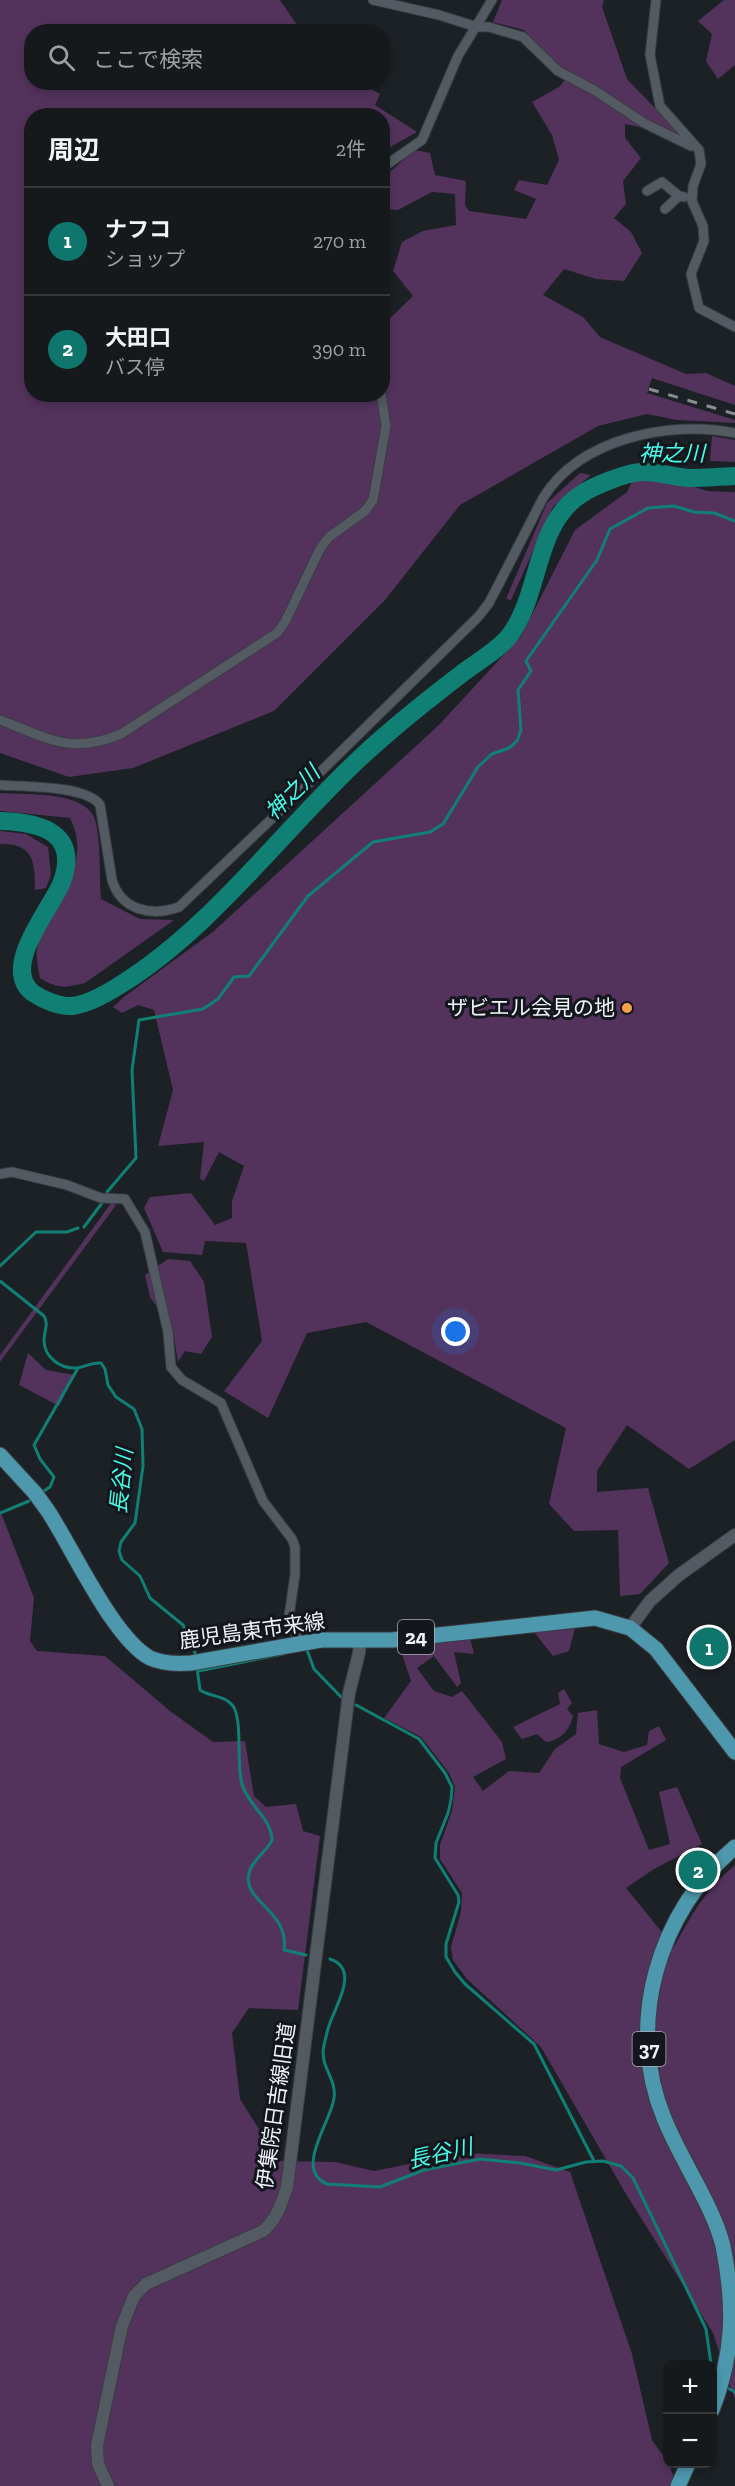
<!DOCTYPE html>
<html lang="ja">
<head>
<meta charset="utf-8">
<style>
	:root { --surface:#15191c; --page:#222629; --text:#f1f3f6; --muted:#9da0a3; --line:#34383b; --accent:#0f766e }
	body { margin:0; font-family:"Zilla Slab","Noto Sans JP",serif; background:var(--page); color:var(--text) }
	.controls { position:absolute; right:18px; bottom:18px; display:grid; overflow:hidden; border-radius:12px; box-shadow:0 3px 9px #0003 }
	.controls button { width:54px; height:54px; display:grid; place-items:center; padding:0; border:0; border-bottom:2px solid var(--line); background:var(--surface); color:var(--text); font:30px sans-serif }
	.you { position:absolute; left:456px; top:1332px; width:21px; height:21px; margin:-15px; border:4px solid #fff; border-radius:50%; background:#1a73e8; box-shadow:0 0 0 9px #1a73e833 }
	.badge { display:grid; place-items:center; width:39px; height:39px; border-radius:50%; background:var(--accent); color:#fff; font-size:20px; font-weight:700 }
	.pin { position:absolute; translate:-50% -50%; border:3px solid #fff; box-shadow:0 2px 6px #0006 }
	.list { margin:0; padding:0; list-style:none }
	h2 { display:flex; justify-content:space-between; align-items:center; height:78px; margin:0; padding:0 24px; font-size:26px }
	h2 small { font-size:20px; font-weight:400; color:var(--muted) }
	.list li { display:grid; grid-template-columns:39px 1fr auto; gap:18px; align-items:center; box-sizing:border-box; height:108px; padding:0 24px; border-top:2px solid var(--line) }
	.list b { display:block; font-size:22px; white-space:nowrap }
	.list p { margin:0; font-size:20px; white-space:nowrap; color:var(--muted) }
	.list em { font-size:20px; font-style:normal; color:var(--muted) }
	.icon { flex:none; width:33px; height:33px; fill:none; stroke:currentColor; stroke-width:2; stroke-linecap:round; stroke-linejoin:round }
	.map { position:relative; flex:none; width:735px; height:2486px; overflow:hidden }
	.search { position:absolute; background:var(--surface); box-shadow:0 3px 9px #0003; left:24px; top:24px; width:366px; height:66px; display:flex; align-items:center; gap:15px; box-sizing:border-box; padding:0 21px; border-radius:24px; color:var(--muted); font-size:22px }
	.panel { position:absolute; background:var(--surface); box-shadow:0 3px 9px #0003; left:24px; top:108px; width:366px; height:294px; border-radius:24px }
	.map>svg:first-child { display:block }
	.green { fill:#53335b }
	.lines { fill:none; stroke-linecap:round; stroke-linejoin:round }
	.stream { stroke:#108075; stroke-width:3 }
	.river { stroke:#108075; stroke-width:18 }
	.minor-casing { stroke:#393d42; stroke-width:11 }
	.tertiary-casing { stroke:#393d42; stroke-width:14 }
	.primary-casing { stroke:#393d42; stroke-width:17 }
	.minor { stroke:#545a61; stroke-width:9 }
	.tertiary { stroke:#545a61; stroke-width:12 }
	.primary { stroke:#4d98ad; stroke-width:15 }
	.rail { stroke:#8a8e93; stroke-width:3; stroke-dasharray:10 10; stroke-linecap:butt }
	.poi-dot { fill:#f9a04d; stroke:#13171d; stroke-width:2 }
	.labels { text-anchor:middle; stroke-width:6; stroke-linejoin:round; paint-order:stroke }
	.shield { fill:#13171d; stroke:#adb1b6; stroke-width:1.5 }
	.shield-label { font-size:20px; font-weight:bold; fill:#eff3f7 }
	.poi-label { font-size:21px; fill:#eff3f7; stroke:#13171d; text-anchor:end }
	.street-label { font-size:21px; fill:#eff3f7; stroke:#13171d }
	.water-label { font-size:22px; font-style:italic; fill:#45fde9; stroke:#13171d }
</style>
</head>
<body>
<div class="map">
<svg width="735" height="2486" viewBox="0 0 735 2486">
	<rect width="100%" height="100%" fill="#1c2126"/>
	<path class="green" d="M0,0H280L299,28L306,31L32,32V82L360,83L380,94L375,105L417,132L383,151L382,116H32V394H382L383,325L413,296L393,271L402,242L423,231L456,225L455,194L432,192L398,210L383,209V178L415,150L430,153L435,175L466,181L465,205L469,211L526,219L536,199L514,190L519,180L547,185L559,160L552,135L532,102L559,87L571,73L553,62L524,30L493,22L502,0H604L602,7L627,79L677,131L674,134L625,124V138L641,158L623,181L626,204L614,218L631,232L642,253L624,281L596,279L564,269L543,295L583,317L600,337L686,374L706,373L735,386V405L652,378L647,393L735,420V423L677,420L647,414L598,426L460,505L385,600L274,711L133,768L69,777L0,753Z
		M724,0H735V65L718,79L706,61L712,34L698,21Z
		M712,436L735,440V462L710,461Z
		M580,473L591,475L553,507L511,600L506,599L547,503Z
		M633,479L685,484L707,491L735,492V1440L689,1469L627,1425L597,1471V1492L648,1488L669,1563L640,1594L620,1596L618,1530L574,1531L549,1504L566,1428L366,1322L307,1333L268,1418L224,1391L262,1341L246,1243L205,1241L202,1255L163,1252L144,1208L150,1197L191,1193L215,1225L232,1218V1201L244,1166L219,1152L204,1181L200,1179L204,1142L158,1146L173,1090L154,1010L138,1005L122,1013L113,1007L124,997L214,931L439,725L521,636L575,530L627,492Z
		M0,793C26,795 90,790 96,823C101,847 99,874 101,899L140,919L174,920L85,983C65,988 58,989 40,978C38,967 35,955 38,945C52,901 94,866 70,818L0,811Z
		M0,831L26,834L48,847L51,875L46,888L35,890C35,861 33,843 0,844Z
		M112,1202L116,1205L0,1362V1355Z
		M168,1259L190,1261L204,1282L212,1337L201,1354L185,1351L178,1362L173,1331L150,1297L145,1275Z
		M28,1353L46,1370L75,1375L59,1406L19,1385Z
		M0,1510L34,1598L30,1641L37,1651L105,1656L170,1711L213,1742L245,1741L254,1796L266,1807L296,1804L303,1831L320,1836L298,2010L249,2008L232,2033L240,2099L279,2161L335,2162L374,2171L465,2153L525,2156L570,2172L632,2354L652,2440L669,2464L677,2486H0Z
		M575,1628L569,1651L553,1656L534,1632Z
		M470,1638L474,1654L454,1652L461,1683L457,1687L434,1656L417,1668L434,1691L452,1697L462,1691L502,1742L506,1759L473,1777L483,1791L509,1771L539,1773L555,1749L576,1734L578,1713L597,1710L599,1744L624,1752L647,1745L649,1731L659,1726L666,1740L621,1767L620,1778L649,1850L670,1844L659,1792L677,1787L702,1844L654,1869L626,1888L674,1947C693,1912 704,1892 735,1865V2400L713,2333L626,2194L541,2047L467,1979L453,1960L451,1947L461,1912L462,1893L440,1859V1845L452,1811L455,1787L449,1773L421,1737L384,1718L411,1681L400,1648Z
		M564,1689L572,1703L567,1709L573,1716C570,1730 561,1740 546,1742L537,1734L522,1739L513,1727L560,1704L558,1693Z"/>
	<g class="lines">
		<path class="stream" d="M107,1192L136,1158L132,1070L139,1020L203,1009L218,999L234,977L249,976L308,896L373,842L430,832L443,824L478,767L492,754L509,748L517,741L521,730L518,690L531,671L526,661L597,560L610,529L648,508L674,506L694,512L714,513L735,521
			M84,1227L102,1203
			M0,1266L36,1232H67L78,1228
			M0,1281L44,1316C49,1325 44,1331 44,1340C44,1357 60,1369 77,1368C86,1367 91,1362 101,1363L105,1369L108,1385L116,1397L134,1409L142,1429L143,1466L135,1523L121,1542L119,1551L122,1560L140,1576L150,1598L183,1625L194,1647L196,1659
			M44,1491L50,1487L54,1477L40,1459L34,1445L78,1368
			M0,1513L29,1501
			M307,1650L314,1669L343,1699
			M197,1668L200,1690C210,1697 225,1695 233,1706C243,1721 236,1763 242,1784C248,1806 271,1817 272,1840C267,1851 255,1858 250,1870C238,1901 290,1909 284,1950L306,1955
			M198,1671L283,1654
			M356,1705L419,1739L445,1773L452,1787L451,1800L448,1813L436,1843L435,1858L458,1895L459,1902L446,1944V1957L455,1972L465,1984L534,2044L594,2161
			M330,1959C360,1969 336,2005 330,2023C327,2030 326,2038 324,2045C319,2067 337,2078 334,2098C332,2120 293,2170 327,2184L380,2187L424,2170L480,2159L520,2163L556,2170L586,2162L603,2161L621,2166L633,2178L706,2329L711,2364
			M712,2370L717,2379
			M726,2387L735,2392"/>
		<path class="river" d="M0,821C41,822 81,833 61,884C50,910 0,968 33,993C43,1000 60,1007 72,1006C89,1004 106,994 120,985C211,929 282,831 360,758C391,729 426,701 460,675C475,663 498,651 510,635C541,593 534,526 580,495C593,486 625,473 641,472C656,471 672,477 688,478C703,478 719,477 735,476"/>
		<g class="minor-casing">
			<path id="minor" d="M373,0L439,15L477,27H489L523,37L558,71L594,90L644,123L691,146
				M656,0L650,55L660,106L699,150L701,164L693,186L692,201L703,226L704,241L691,274L699,308L735,327
				M382,168L422,140L458,56L492,0
				M647,191L662,182L679,196
				M665,209L679,196L684,197
				M0,720C48,738 70,755 121,734L277,633L285,622L320,549L329,537L365,511L373,500L386,426L381,394
				M0,785C24,787 86,785 100,805L112,880C121,910 151,917 179,907L302,790L478,617L489,603L543,498C580,438 670,420 735,433
				M0,1174L12,1172L67,1185L101,1198L125,1199L145,1232L168,1332L171,1367L182,1380L221,1403L263,1501L292,1539L295,1547V1575L289,1616V1623L301,1643"/>
		</g>
		<g class="tertiary-casing">
			<path id="tertiary" d="M630,1628L650,1601L679,1575L735,1535
				M108,2486L98,2464L97,2445L122,2326L134,2296L146,2284L263,2231C277,2219 281,2205 287,2187L349,1693L359,1653L360,1640"/>
		</g>
		<g class="primary-casing">
			<path id="primary" d="M0,1455L35,1493L48,1511C73,1549 113,1638 150,1658C163,1664 177,1664 191,1663L321,1640H392L595,1618L630,1628L656,1649L735,1752
				M712,2410C734,2353 735,2306 723,2246C713,2205 680,2159 664,2118C625,2024 658,1912 735,1847
				M678,2486L688,2464"/>
		</g>
		<use href="#minor" class="minor"/>
		<use href="#tertiary" class="tertiary"/>
		<use href="#primary" class="primary"/>
		<path class="rail" d="M649,389L735,414"/>
	</g>
	<circle class="poi-dot" cx="627" cy="1008" r="6"/>
	<g class="labels">
		<g class="shield">
			<rect x="398" y="1620" width="36" height="34" rx="4.5"/>
			<rect x="632.5" y="2032" width="33" height="34" rx="4.5"/>
		</g>
		<g class="shield-label">
			<text x="416" y="1644">24</text>
			<text x="649" y="2056">37</text>
		</g>
		<g class="poi-label">
			<text x="615" y="1015">ザビエル会見の地</text>
		</g>
		<g class="street-label">
			<text transform="translate(252 1631) rotate(-8)" y="7">鹿児島東市来線</text>
			<text transform="translate(276 2106) rotate(-82)" y="7">伊集院日吉線旧道</text>
		</g>
		<g class="water-label">
			<text x="672" y="461">神之川</text>
			<text transform="translate(292 792) rotate(-45)" y="8">神之川</text>
			<text transform="translate(121 1481) rotate(-84)" y="8">長谷川</text>
			<text transform="translate(440 2153) rotate(-13)" y="8">長谷川</text>
		</g>
	</g>
</svg>
<div class="controls">
<button>+</button>
<button>−</button>
</div>
<div class="you"></div>
<div class="pin badge" style="left:709px;top:1647px">1</div>
<div class="pin badge" style="left:698px;top:1870px">2</div>
<div class="search"><svg class="icon" aria-label="search" viewBox="0 0 24 24"><circle cx="10" cy="10" r="6"/><path d="M15 15l6 6"/></svg>ここで検索</div>
<section class="panel">
<h2>周辺<small>2件</small></h2>
<ul class="list">
<li><span class="badge">1</span><div><b>ナフコ</b><p>ショップ</p></div><em>270 m</em></li>
<li><span class="badge">2</span><div><b>大田口</b><p>バス停</p></div><em>390 m</em></li>
</ul>
</section>
</div>
</body>
</html>
